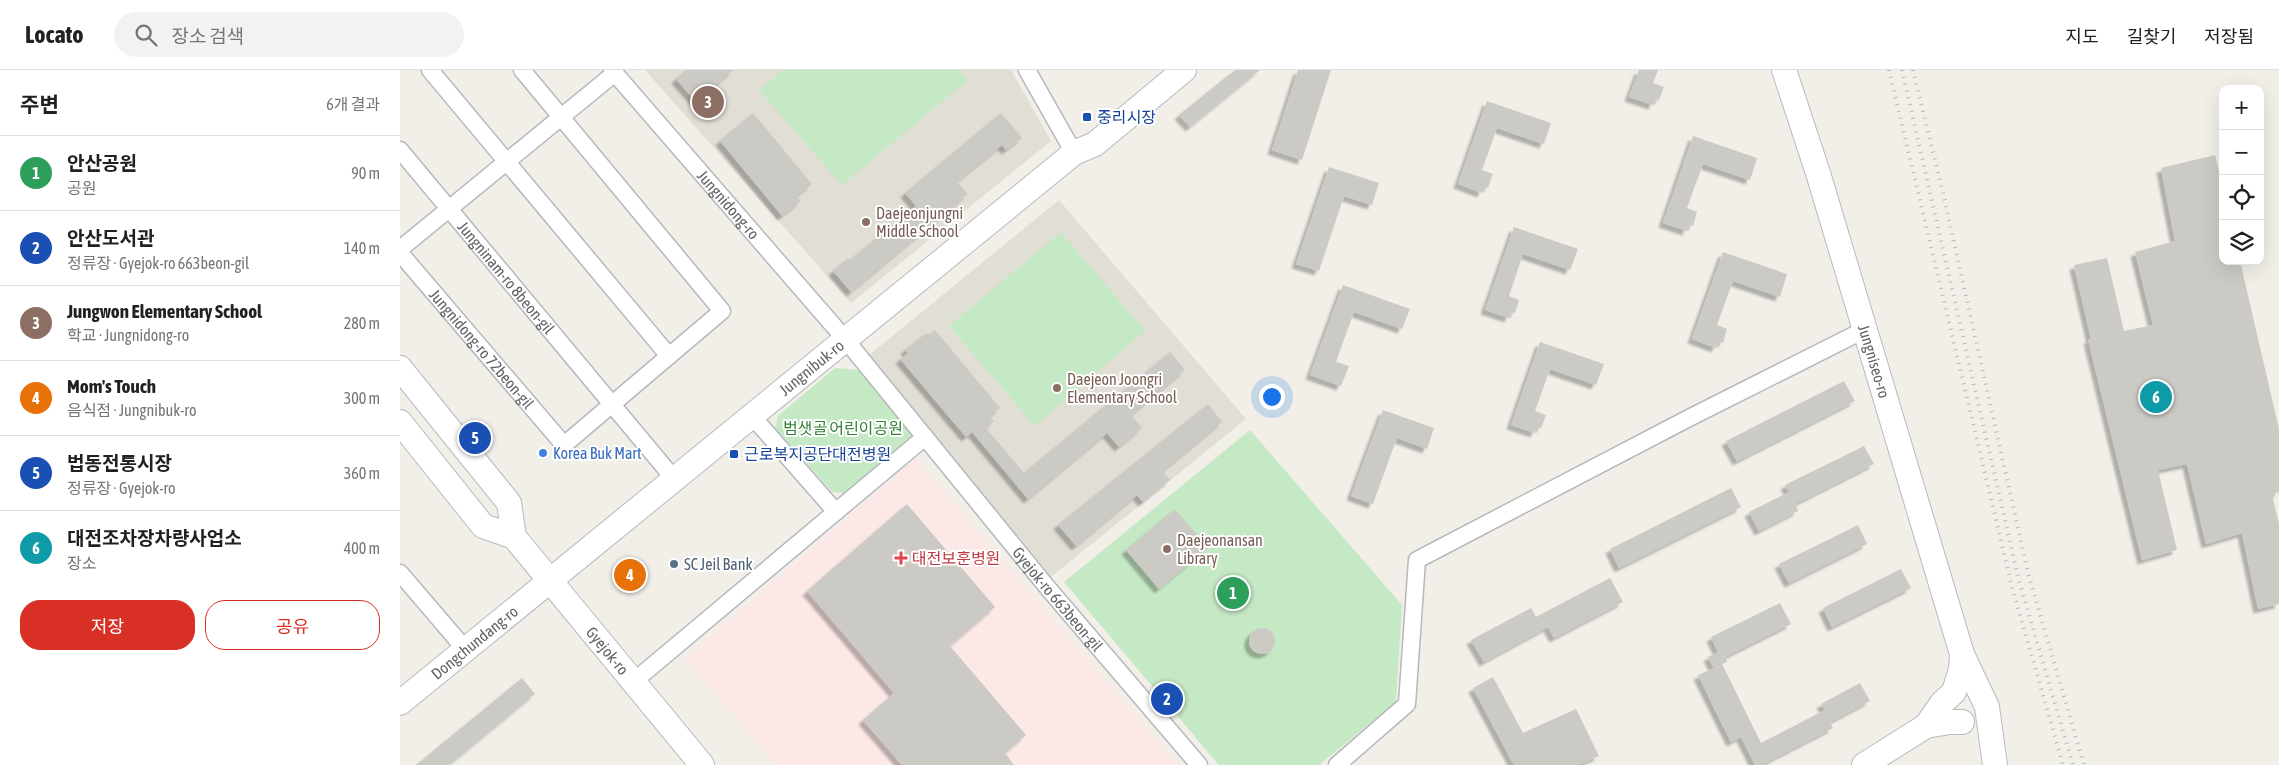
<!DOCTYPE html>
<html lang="ko">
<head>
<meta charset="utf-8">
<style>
	:root { --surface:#fff; --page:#f2f2f2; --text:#202124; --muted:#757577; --line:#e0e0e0; --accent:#d93025 }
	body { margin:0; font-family:"Asap Condensed","Noto Sans KR",sans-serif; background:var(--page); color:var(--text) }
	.controls { position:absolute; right:15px; top:15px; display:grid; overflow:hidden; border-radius:10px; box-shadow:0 5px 20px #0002 }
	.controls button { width:45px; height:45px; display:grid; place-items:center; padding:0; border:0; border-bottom:1px solid var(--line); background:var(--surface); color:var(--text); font:25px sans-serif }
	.you { position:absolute; left:871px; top:326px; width:18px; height:18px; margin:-12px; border:4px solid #fff; border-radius:50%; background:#1a73e8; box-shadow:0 0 0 8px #1a73e833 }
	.badge { display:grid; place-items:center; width:32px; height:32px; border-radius:50%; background:var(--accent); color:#fff; font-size:16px; font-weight:700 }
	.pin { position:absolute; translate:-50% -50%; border:2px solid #fff; box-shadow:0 1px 5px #0006 }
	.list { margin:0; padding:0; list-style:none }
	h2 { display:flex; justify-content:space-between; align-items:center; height:65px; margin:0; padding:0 20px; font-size:21px }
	h2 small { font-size:16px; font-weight:400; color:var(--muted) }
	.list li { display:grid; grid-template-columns:32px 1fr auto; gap:15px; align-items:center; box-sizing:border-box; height:75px; padding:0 20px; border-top:1px solid var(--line) }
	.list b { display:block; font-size:19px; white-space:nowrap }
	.list p { margin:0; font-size:16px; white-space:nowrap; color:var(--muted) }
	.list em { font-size:16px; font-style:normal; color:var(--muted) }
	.actions { display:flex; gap:10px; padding:15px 20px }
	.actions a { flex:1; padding:11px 0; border:1px solid var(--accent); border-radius:20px; text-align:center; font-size:18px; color:var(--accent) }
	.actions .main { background:var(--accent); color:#fff }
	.icon { flex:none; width:28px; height:28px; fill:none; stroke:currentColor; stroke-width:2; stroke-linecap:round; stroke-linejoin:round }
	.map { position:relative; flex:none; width:1879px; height:695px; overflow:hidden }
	header { display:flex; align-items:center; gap:30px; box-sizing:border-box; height:70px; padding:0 25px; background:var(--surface); border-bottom:1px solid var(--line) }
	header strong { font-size:24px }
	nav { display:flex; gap:28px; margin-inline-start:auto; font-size:18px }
	.search { width:350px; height:45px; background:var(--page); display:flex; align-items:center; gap:12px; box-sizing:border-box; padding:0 18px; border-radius:28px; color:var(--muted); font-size:19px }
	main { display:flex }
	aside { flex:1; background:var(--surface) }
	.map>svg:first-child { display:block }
	.education { fill:#e1ded6 }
	.medical { fill:#fce8e6 }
	.green { fill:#c5e8c5 }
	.building { fill:#cccac5; filter:url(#shadow) }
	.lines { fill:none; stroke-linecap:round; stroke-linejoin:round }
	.street-casing { stroke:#b5b8bc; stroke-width:19 }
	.secondary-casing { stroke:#b6babf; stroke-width:26 }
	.street { stroke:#fff; stroke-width:16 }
	.secondary { stroke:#fff; stroke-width:24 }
	.rail { stroke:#b6b7b8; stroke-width:4; stroke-dasharray:1 6; stroke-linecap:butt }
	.transit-dot { fill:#1a4fb4; stroke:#fff; stroke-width:2 }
	.education-dot { fill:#8d6e63; stroke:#fff; stroke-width:2 }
	.shop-dot { fill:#3f7fe0; stroke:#fff; stroke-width:2 }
	.health-dot { fill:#e0444e; stroke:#fff; stroke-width:2 }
	.service-dot { fill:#5c6f8a; stroke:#fff; stroke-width:2 }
	.labels { text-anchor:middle; stroke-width:4; stroke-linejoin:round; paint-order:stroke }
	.transit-label { font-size:16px; fill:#164399; stroke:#fff; text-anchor:start }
	.street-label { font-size:16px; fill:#5f6368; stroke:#fff }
	.education-label { font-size:16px; fill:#785e54; stroke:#fff; text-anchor:start }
	.park-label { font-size:16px; fill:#348238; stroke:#fff }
	.shop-label { font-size:16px; fill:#366cbe; stroke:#fff; text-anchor:start }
	.health-label { font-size:16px; fill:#be3a42; stroke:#fff; text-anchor:start }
	.service-label { font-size:16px; fill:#4e5e75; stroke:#fff; text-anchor:start }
</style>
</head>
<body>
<header>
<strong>Locato</strong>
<div class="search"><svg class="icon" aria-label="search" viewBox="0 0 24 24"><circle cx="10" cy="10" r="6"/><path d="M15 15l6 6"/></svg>장소 검색</div>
<nav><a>지도</a><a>길찾기</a><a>저장됨</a></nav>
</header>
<main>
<aside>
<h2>주변<small>6개 결과</small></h2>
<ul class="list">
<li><span class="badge" style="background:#2e9e5b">1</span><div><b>안산공원</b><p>공원</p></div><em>90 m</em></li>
<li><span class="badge" style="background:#1a4fb4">2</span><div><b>안산도서관</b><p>정류장 · Gyejok-ro 663beon-gil</p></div><em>140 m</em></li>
<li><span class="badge" style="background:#8d6e63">3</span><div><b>Jungwon Elementary School</b><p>학교 · Jungnidong-ro</p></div><em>280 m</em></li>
<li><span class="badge" style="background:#e8710a">4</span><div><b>Mom's Touch</b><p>음식점 · Jungnibuk-ro</p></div><em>300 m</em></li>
<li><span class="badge" style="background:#1a4fb4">5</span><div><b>법동전통시장</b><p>정류장 · Gyejok-ro</p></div><em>360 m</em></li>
<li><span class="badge" style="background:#0f9aa8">6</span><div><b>대전조차장차량사업소</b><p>장소</p></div><em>400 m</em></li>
</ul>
<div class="actions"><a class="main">저장</a><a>공유</a></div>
</aside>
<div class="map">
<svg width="1879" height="695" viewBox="0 0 1879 695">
	<defs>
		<filter id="shadow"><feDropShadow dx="-4.5" dy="4.5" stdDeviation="1" flood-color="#0004"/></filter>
	</defs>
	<rect width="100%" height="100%" fill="#f1efe8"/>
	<path class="education" d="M245,0H611L651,71L451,233Z
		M659,130L846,349L651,507L468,286Z"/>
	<path class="medical" d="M516,388L778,695H376L285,588Z"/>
	<path class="green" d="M383,0H560L568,10L442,115L359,20Z
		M661,162L745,261L635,356L549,256Z
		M435,298L460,300L517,368L450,424L432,422L375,357L378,346Z
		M850,360L1002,535L996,632L919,695H819L664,512Z"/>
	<path class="building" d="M286,0H334L296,32L276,9Z
		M835,0H860L790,57L779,45Z
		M898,0H931L902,90L872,80Z
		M1239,0H1258L1253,13L1264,17L1259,30L1255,29L1253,35L1229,27Z
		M1087,31L1151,53L1144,74L1097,58L1082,100L1093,104L1088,118L1084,116L1082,123L1058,114Z
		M353,43L412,114L397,126L401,131L382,146L320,71Z
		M601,43L622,68L606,80L602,75L557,112L568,124L451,222L433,201L448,188L450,190L516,136L505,123Z
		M1293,66L1357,88L1350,110L1303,94L1287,138L1297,142L1293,156L1289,154L1287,161L1263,153Z
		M1815,85L1823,118V191H1840L1879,359V422L1872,424L1879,454V534L1858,539L1842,463L1806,474L1787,394L1758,400L1777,480L1742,490L1688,269H1691L1674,195L1707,188L1724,261L1753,255L1735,182L1775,171L1761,98Z
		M929,97L979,113L972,135L944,126L919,201L896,194Z
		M1114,157L1178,179L1170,200L1123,184L1109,226L1119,230L1115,243L1111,242L1109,248L1085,240Z
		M1323,182L1387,204L1380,227L1333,211L1317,255L1327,259L1323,273L1319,271L1316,278L1292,269Z
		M943,215L1010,239L1002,259L954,242L936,292L949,296L941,316L910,305Z
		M535,260L600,338L590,346L594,351L586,358L624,403L770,282L785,300L731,345L742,358L719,377L707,363L628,429L572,362L566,367L500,289L508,283L505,280L526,263L528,265Z
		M1140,272L1204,294L1196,315L1150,299L1135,341L1146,345L1141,358L1137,357L1135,363L1111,355Z
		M1444,311L1455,331L1337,391L1326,371Z
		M808,334L822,352L763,401L770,410L743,432L737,425L676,476L658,455Z
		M983,340L1034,358L1027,379L997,368L973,434L951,426Z
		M1464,376L1474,394L1395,434L1398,441L1359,461L1349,442L1389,422L1385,415Z
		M1331,418L1341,437L1219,498L1210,479Z
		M507,434L595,537L550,576L626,665L605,683L614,695H502L463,650L494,623L407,521Z
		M775,439L808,478L759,519L726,480Z
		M1458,455L1467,474L1389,513L1379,494Z
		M1501,499L1511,518L1432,557L1423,538Z
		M1210,508L1223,532L1154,568L1148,557L1084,592L1071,570L1131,538L1136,547Z
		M1380,533L1391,554L1325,587L1327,592L1322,594L1361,673L1425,640L1421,634L1460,613L1470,631L1430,652L1433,658L1361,695H1355L1341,667L1331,672L1298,605L1314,598L1308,587L1318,582L1311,567Z
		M849 571a13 13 0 1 1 26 0a13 13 0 1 1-26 0Z
		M1093,607L1123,663L1176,639L1199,686L1178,695H1114L1073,618Z
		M122,608L135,624L49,695H16Z"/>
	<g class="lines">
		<g class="street-casing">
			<g id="street">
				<path d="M30,0L269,286"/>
				<path id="s1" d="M212,0L445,269L647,517L799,695"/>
				<path d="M627,0L674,83"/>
				<path id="s2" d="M0,80L275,410"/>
				<path d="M0,179L215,3"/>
				<path id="s3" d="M0,183L164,375L322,241L122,0"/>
				<path d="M353,347L436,442"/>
				<path d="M0,503L65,579"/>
				<path d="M233,612L525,367"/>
				<path d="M937,695L1007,634L1017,490L1289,348L1464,260"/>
			</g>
		</g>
		<g class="secondary-casing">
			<g id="secondary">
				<path id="s4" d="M1384,0L1418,103L1562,584L1587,637L1595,695"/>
				<path id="s5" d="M0,298L109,433L114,467L302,695"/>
				<path d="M0,352L83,456L114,467"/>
				<path id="s6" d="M0,633L674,83L695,74L784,0"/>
				<path d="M1526,656L1542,633L1554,622L1561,599L1562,584"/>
				<path d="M1464,695L1526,656L1550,652H1562"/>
			</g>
		</g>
		<use href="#street" class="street"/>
		<use href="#secondary" class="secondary"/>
		<path class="rail" d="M1489,0L1612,517L1663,695
			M1502,0L1618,507L1673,695
			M1513,0L1543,123L1628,503L1684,695"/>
	</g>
	<g class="transit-dot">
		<rect x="682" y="42" width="10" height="10" rx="2.5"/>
		<rect x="329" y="379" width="10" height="10" rx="2.5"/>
	</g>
	<g class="education-dot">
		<circle cx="466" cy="152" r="5"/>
		<circle cx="657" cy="318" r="5"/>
		<circle cx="767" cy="479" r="5"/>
	</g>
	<circle class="shop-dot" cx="143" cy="383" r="5"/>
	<path class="health-dot" d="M498.5 480.5h5v5h5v5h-5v5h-5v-5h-5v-5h5z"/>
	<circle class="service-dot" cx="274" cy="494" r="5"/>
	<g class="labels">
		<g class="transit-label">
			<text x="697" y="53">중리시장</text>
			<text x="344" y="390">근로복지공단대전병원</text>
		</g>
		<g class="street-label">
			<text dy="6" stroke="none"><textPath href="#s1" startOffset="178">Jungnidong-ro</textPath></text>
			<text dy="6" stroke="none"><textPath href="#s2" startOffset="166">Jungninam-ro 8beon-gil</textPath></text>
			<text dy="6" stroke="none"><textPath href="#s3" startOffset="126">Jungnidong-ro 72beon-gil</textPath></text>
			<text dy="6" stroke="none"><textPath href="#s4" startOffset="305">Jungniseo-ro</textPath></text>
			<text dy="6" stroke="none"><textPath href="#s6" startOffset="531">Jungnibuk-ro</textPath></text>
			<text dy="6" stroke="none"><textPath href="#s1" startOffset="692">Gyejok-ro 663beon-gil</textPath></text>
			<text dy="6" stroke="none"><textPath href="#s6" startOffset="96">Dongchundang-ro</textPath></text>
			<text dy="6" stroke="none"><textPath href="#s5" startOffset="355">Gyejok-ro</textPath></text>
		</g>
		<g class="education-label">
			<text x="476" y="149">Daejeonjungni<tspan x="476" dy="18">Middle School</tspan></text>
			<text x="667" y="315">Daejeon Joongri<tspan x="667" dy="18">Elementary School</tspan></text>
			<text x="777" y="476">Daejeonansan<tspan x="777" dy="18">Library</tspan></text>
		</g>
		<g class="park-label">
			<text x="443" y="364">범샛골 어린이공원</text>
		</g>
		<g class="shop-label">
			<text x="153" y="389">Korea Buk Mart</text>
		</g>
		<g class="health-label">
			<text x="512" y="494">대전보훈병원</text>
		</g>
		<g class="service-label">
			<text x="284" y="500">SC Jeil Bank</text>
		</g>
	</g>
</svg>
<div class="controls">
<button>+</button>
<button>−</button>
<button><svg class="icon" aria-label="locate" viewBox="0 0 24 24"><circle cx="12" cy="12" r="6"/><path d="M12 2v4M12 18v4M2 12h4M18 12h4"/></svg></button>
<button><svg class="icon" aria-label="layers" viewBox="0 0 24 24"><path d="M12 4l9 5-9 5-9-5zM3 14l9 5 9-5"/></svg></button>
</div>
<div class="you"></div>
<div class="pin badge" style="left:833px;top:523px;background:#2e9e5b">1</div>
<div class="pin badge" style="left:767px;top:629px;background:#1a4fb4">2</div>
<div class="pin badge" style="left:308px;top:32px;background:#8d6e63">3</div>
<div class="pin badge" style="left:230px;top:505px;background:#e8710a">4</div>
<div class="pin badge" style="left:75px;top:368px;background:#1a4fb4">5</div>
<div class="pin badge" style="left:1756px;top:327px;background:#0f9aa8">6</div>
</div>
</main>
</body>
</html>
